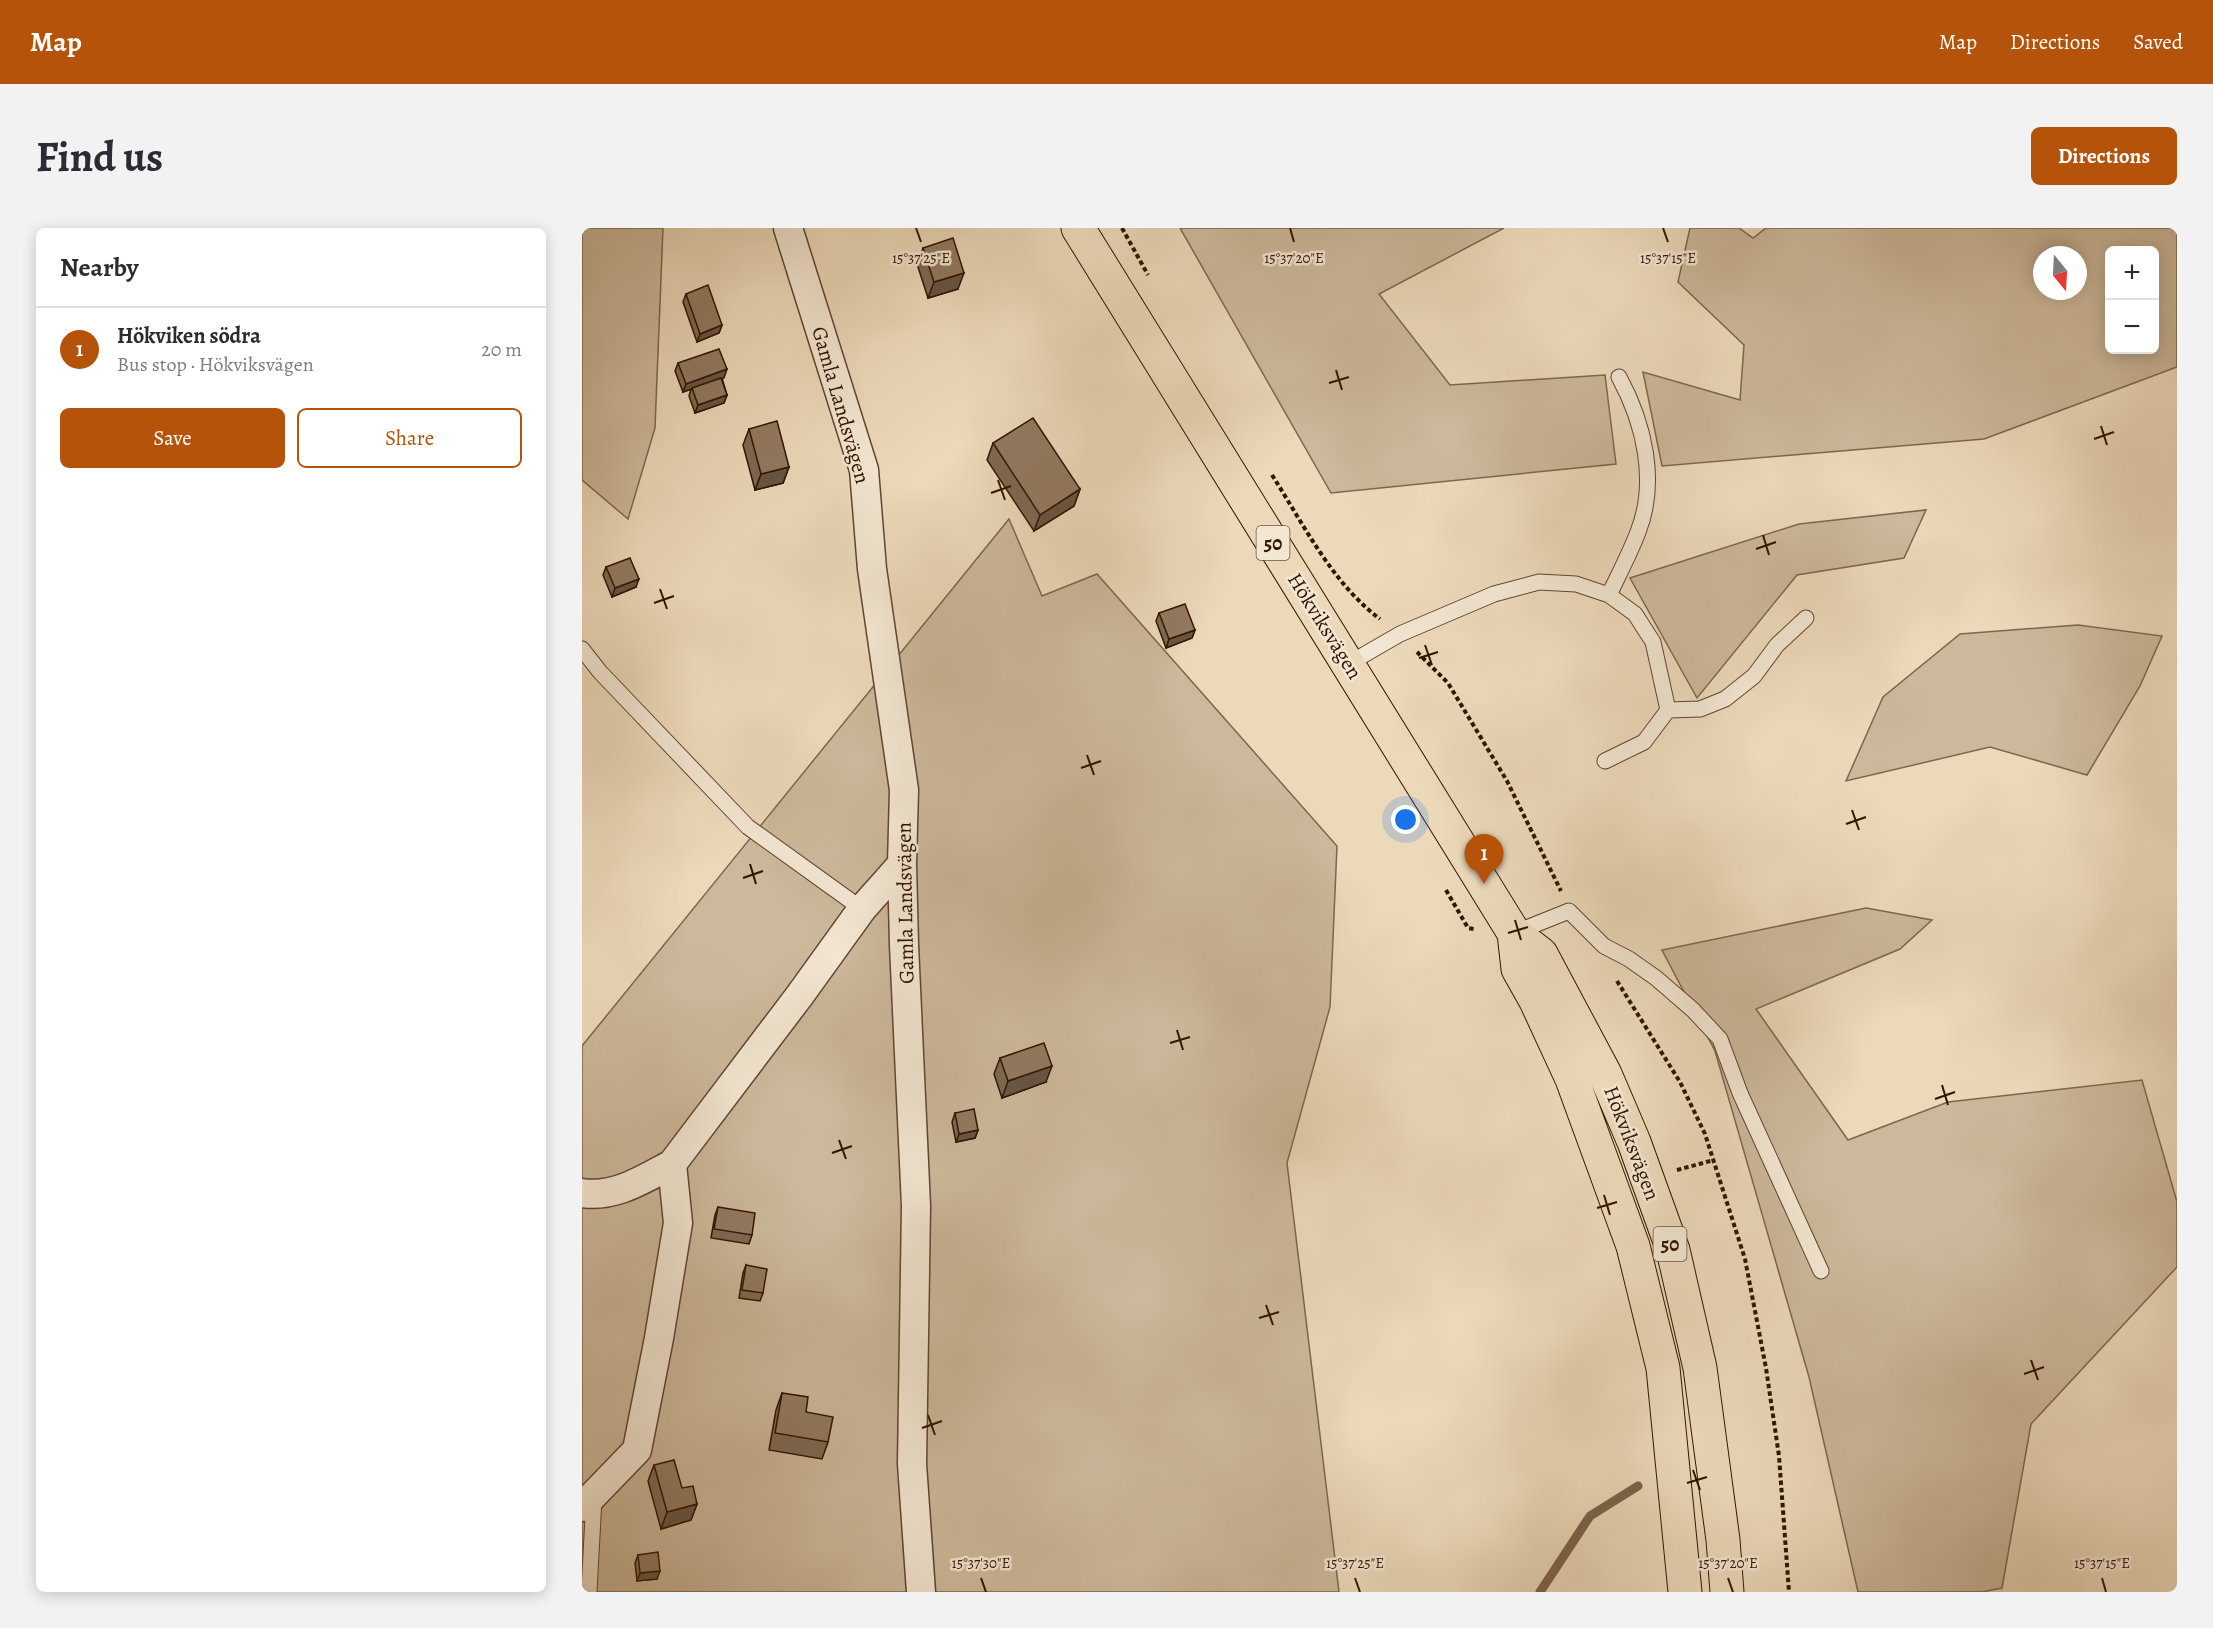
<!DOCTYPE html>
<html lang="en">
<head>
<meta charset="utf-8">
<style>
	:root { --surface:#fff; --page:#f2f2f3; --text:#2b2b33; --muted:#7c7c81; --line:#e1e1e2; --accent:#b45309 }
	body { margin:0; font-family:Alegreya,serif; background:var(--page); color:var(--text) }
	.controls { position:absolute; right:18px; top:18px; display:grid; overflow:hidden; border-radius:9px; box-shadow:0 3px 15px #0003 }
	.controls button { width:54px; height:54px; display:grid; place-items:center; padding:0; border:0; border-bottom:2px solid var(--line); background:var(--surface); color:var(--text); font:30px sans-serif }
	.compass { position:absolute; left:1451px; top:18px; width:54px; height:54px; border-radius:50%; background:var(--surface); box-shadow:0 3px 15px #0003; rotate:162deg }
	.you { position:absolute; left:824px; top:592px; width:21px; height:21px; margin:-15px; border:4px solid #fff; border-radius:50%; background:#1a73e8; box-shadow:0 0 0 9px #1a73e833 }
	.badge { display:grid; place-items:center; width:39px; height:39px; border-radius:50%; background:var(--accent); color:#fff; font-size:20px; font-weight:700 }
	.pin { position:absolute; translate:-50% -50px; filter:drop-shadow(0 2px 3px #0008) }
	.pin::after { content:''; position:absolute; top:32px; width:21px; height:18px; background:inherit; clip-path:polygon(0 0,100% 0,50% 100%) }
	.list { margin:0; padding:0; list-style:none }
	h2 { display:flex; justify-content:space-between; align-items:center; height:78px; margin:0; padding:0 24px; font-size:26px }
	h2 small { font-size:20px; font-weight:400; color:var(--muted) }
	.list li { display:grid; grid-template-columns:39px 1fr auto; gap:18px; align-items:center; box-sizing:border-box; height:84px; padding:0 24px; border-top:2px solid var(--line) }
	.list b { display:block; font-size:22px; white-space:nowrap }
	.list p { margin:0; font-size:20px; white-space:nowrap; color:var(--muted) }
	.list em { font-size:20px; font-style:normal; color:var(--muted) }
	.actions { display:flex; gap:12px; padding:18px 24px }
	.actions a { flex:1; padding:14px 0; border:2px solid var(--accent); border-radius:9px; text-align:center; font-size:21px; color:var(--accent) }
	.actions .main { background:var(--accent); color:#fff }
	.map { position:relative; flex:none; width:1595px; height:1364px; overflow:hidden; border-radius:9px }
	header { display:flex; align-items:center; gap:36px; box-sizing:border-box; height:84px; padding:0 30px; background:var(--accent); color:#fff }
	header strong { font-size:28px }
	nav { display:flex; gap:33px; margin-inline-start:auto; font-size:21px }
	.intro { display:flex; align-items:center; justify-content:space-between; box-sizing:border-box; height:144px; padding:0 36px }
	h1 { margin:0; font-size:42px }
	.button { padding:15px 27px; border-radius:9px; background:var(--accent); color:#fff; font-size:21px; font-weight:700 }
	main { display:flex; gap:36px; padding:0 36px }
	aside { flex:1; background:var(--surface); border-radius:9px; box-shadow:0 3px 15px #0003 }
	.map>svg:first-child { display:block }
	.green { fill:#ccb89b; stroke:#7e664e; stroke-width:1.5; fill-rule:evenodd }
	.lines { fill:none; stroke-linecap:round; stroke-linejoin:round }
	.stream { stroke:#7b624a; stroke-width:9 }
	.lane-casing { stroke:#60452f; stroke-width:17 }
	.street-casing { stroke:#60452f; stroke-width:31 }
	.primary-casing { stroke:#311401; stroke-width:35 }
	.path { stroke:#311401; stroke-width:4; stroke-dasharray:4.5 3; stroke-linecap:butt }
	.lane { stroke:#f3e6d2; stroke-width:15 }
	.street { stroke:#f3e6d2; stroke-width:28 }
	.primary { stroke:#ecd9ba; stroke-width:33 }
	.wall { fill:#7e6953; stroke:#311401; stroke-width:1.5 }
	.shaded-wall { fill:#654; stroke:#311401; stroke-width:1.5 }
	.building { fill:#927a61; stroke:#311401; stroke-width:1.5 }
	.ticks { fill:none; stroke:#311401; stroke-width:2 }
	.labels { text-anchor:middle; stroke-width:5; stroke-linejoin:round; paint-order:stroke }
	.shield { fill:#f3e6d2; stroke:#6b5340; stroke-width:1.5 }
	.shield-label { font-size:20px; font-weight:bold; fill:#311401 }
	.street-label { font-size:21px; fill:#311401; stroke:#f3e6d2 }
	.ticks-label { font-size:15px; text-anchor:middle; fill:#311401; stroke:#f3e6d2; stroke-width:5; stroke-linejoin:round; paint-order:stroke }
</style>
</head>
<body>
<header>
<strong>Map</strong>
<nav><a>Map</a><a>Directions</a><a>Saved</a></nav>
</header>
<div class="intro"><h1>Find us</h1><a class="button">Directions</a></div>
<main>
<aside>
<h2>Nearby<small></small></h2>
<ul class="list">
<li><span class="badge">1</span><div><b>Hökviken södra</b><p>Bus stop · Hökviksvägen</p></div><em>20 m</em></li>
</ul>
<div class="actions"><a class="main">Save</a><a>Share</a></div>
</aside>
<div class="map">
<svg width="1595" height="1364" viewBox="0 0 1595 1364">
	<rect width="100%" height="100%" fill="#ecd9ba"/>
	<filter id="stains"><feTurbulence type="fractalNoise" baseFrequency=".00333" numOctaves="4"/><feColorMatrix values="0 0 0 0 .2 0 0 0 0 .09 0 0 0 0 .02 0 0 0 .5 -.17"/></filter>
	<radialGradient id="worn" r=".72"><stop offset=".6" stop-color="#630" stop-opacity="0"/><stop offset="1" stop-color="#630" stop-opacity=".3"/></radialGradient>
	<path class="green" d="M0,0H81L73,200L46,291L0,252Z
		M598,0H922L797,66L868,157L1023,147L1034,236L749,265Z
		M1108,0H1157L1171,10L1184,0H1595V139L1402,211L1080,238L1061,144L1158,172L1162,117L1096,54ZM1572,22V122H1528V22ZM1460,27H1496V63H1460Z
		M1344,282L1322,330L1215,347L1115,470L1048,350L1217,296Z
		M427,291L460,368L515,346L755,618L748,779L705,935L757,1364H0V818Z
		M1496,397L1580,408L1558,458L1505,547L1408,519L1264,553L1301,469L1378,406Z
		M1284,680L1350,692L1318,721L1174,781L1266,912L1366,874L1560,852L1595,974V1039L1449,1196L1420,1360L1400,1364H1276L1227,1149L1133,823L1080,722Z"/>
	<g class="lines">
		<path class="stream" d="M958,1364L1008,1288L1056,1258"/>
		<g class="lane-casing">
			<path id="lane" d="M1027,367C1037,346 1048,325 1056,304C1076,253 1062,195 1037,149
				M0,421L18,444L166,599L280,681
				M766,436L818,406L912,366L957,354L994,356L1027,367L1053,386L1071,414L1086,482
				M1023,533L1062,514L1086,482L1118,481L1143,471L1172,448L1195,417L1224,390
				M932,705L987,683L1022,718L1047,731L1074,750L1111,782L1138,811L1158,865L1239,1043
				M7,1364L12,1270"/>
		</g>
		<g class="street-casing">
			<path id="street" d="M206,0L282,242L290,341L322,562L320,636L322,717L334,978L330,1236L339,1364
				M0,965C33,970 62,951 90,936
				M0,1279L55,1222L77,1110L96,995L90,936L218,767L280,681L320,636"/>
		</g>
		<g class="primary-casing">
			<path id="primary" d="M496,0L932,705L959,726L1023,846L1052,914L1091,1022L1118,1140L1141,1312L1145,1364
				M932,705L936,741L954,773L990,851L1051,1018L1081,1140L1103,1364"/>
		</g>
		<path class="path" d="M540,0L566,47
			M690,247C722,297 750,355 798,391
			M835,424L866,455L925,553L979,663
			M864,662L886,700L892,701
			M1035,753L1098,854L1123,906L1163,1031L1184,1140L1197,1228L1207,1364
			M1095,942L1132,932"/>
		<use href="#lane" class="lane"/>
		<use href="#street" class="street"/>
		<use href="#primary" class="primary"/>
	</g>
	<path class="wall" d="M341,20L376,61L346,70L335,36Z
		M104,66L140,97L137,105L115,114L101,74Z
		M96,135L142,150H140L145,167L142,175L113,185L107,168L109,161L101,164L93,143Z
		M167,201L207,239L201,255L173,262L161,217Z
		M411,215L498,261L492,278L452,303L405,232Z
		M24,339L54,359L30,369L21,347Z
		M577,385L613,402L610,410L584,420L574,393Z
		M418,830L464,854L420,870L412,846Z
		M373,885L396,902L393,910L374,914L370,894Z
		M136,979L170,1007L167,1016L129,1010L133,987Z
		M164,1037L181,1065L178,1073L157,1070L161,1045Z
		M200,1165L224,1184L246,1214L240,1231L187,1222L194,1182Z
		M72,1237L100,1260L115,1276L109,1292L79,1301L66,1253Z
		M56,1327L75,1351L55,1353L53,1335Z"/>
	<path class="shaded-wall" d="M382,45L376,61L346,70L352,54Z
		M140,97L137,105L115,114L118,106Z
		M145,141L142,150L101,164L104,156Z
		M145,167L142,175L113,185L116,177Z
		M207,239L201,255L173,262L179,246Z
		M498,261L492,278L452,303L458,287Z
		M57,351L54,359L30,369L33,360Z
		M613,402L610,410L584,420L587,411Z
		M470,838L464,854L420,870L426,853Z
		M396,902L393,910L374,914L377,906Z
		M115,1276L109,1292L79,1301L85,1284Z
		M78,1343L75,1351L55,1353L58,1345Z"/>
	<path class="building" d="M371,10L382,45L352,54L341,20Z
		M126,57L140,97L118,106L104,66Z
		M137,121L145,141L104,156L96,135Z
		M139,150L145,167L116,177L110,160Z
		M451,190L498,261L458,287L411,215Z
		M195,193L207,239L179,246L167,201Z
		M48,330L57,351L33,360L24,339Z
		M603,376L613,402L587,411L577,385Z
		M462,815L470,838L426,853L418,830Z
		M392,881L396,902L377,906L373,885Z
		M136,979L173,985L170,1007L132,1001Z
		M164,1037L185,1041L181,1065L160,1062Z
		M200,1165L226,1169L224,1184L251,1189L246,1214L193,1205Z
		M92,1232L100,1260L111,1258L115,1276L85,1284L72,1237Z
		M76,1324L78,1343L58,1345L56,1327Z"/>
	<path class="ticks" d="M334,0L339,14M708,0L712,14M1081,0L1086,14M754,142L760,162M747,155L767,149M1519,198L1525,217M1512,211L1532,204M416,252L423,272M409,265L429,258M1181,307L1187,327M1174,321L1194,314M78,361L85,381M72,375L92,368M843,417L850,437M837,430L856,424M505,527L512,547M499,540L519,533M1270,582L1277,602M1264,596L1284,589M168,636L174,656M161,650L181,643M933,692L939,712M926,705L946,699M595,802L601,822M588,815L608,809M1360,857L1366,877M1353,871L1373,864M257,912L264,931M250,925L270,918M1022,967L1028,987M1015,980L1035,974M684,1077L691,1097M677,1090L697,1084M1449,1132L1456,1152M1442,1146L1462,1139M346,1187L353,1207M340,1200L360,1193M1111,1242L1118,1262M1105,1255L1125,1249M399,1350L404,1364M773,1350L778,1364M1146,1350L1151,1364M1520,1350L1524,1364"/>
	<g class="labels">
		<g class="shield">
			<rect x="674.5" y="298" width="33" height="34" rx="4.5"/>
			<rect x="1071.5" y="999" width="33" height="34" rx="4.5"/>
		</g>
		<g class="shield-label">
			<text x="691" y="322">50</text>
			<text x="1088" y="1023">50</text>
		</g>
		<g class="street-label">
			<text transform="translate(259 177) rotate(74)" y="7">Gamla Landsvägen</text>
			<text transform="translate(743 398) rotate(58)" y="7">Hökviksvägen</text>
			<text transform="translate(323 675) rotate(-91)" y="7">Gamla Landsvägen</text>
			<text transform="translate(1050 915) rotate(69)" y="7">Hökviksvägen</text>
		</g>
	</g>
	<g class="ticks-label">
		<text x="339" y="35">15°37'25"E</text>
		<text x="712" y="35">15°37'20"E</text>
		<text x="1086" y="35">15°37'15"E</text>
		<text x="399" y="1340">15°37'30"E</text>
		<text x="773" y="1340">15°37'25"E</text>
		<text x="1146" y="1340">15°37'20"E</text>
		<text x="1520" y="1340">15°37'15"E</text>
	</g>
	<rect width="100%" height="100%" filter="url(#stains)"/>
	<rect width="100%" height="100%" fill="url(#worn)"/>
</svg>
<div class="controls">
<button>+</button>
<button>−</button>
</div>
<svg class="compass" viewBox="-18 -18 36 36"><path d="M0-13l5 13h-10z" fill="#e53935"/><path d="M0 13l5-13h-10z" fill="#7c7c81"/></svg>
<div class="you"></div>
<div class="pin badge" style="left:902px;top:656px">1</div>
</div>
</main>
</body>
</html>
